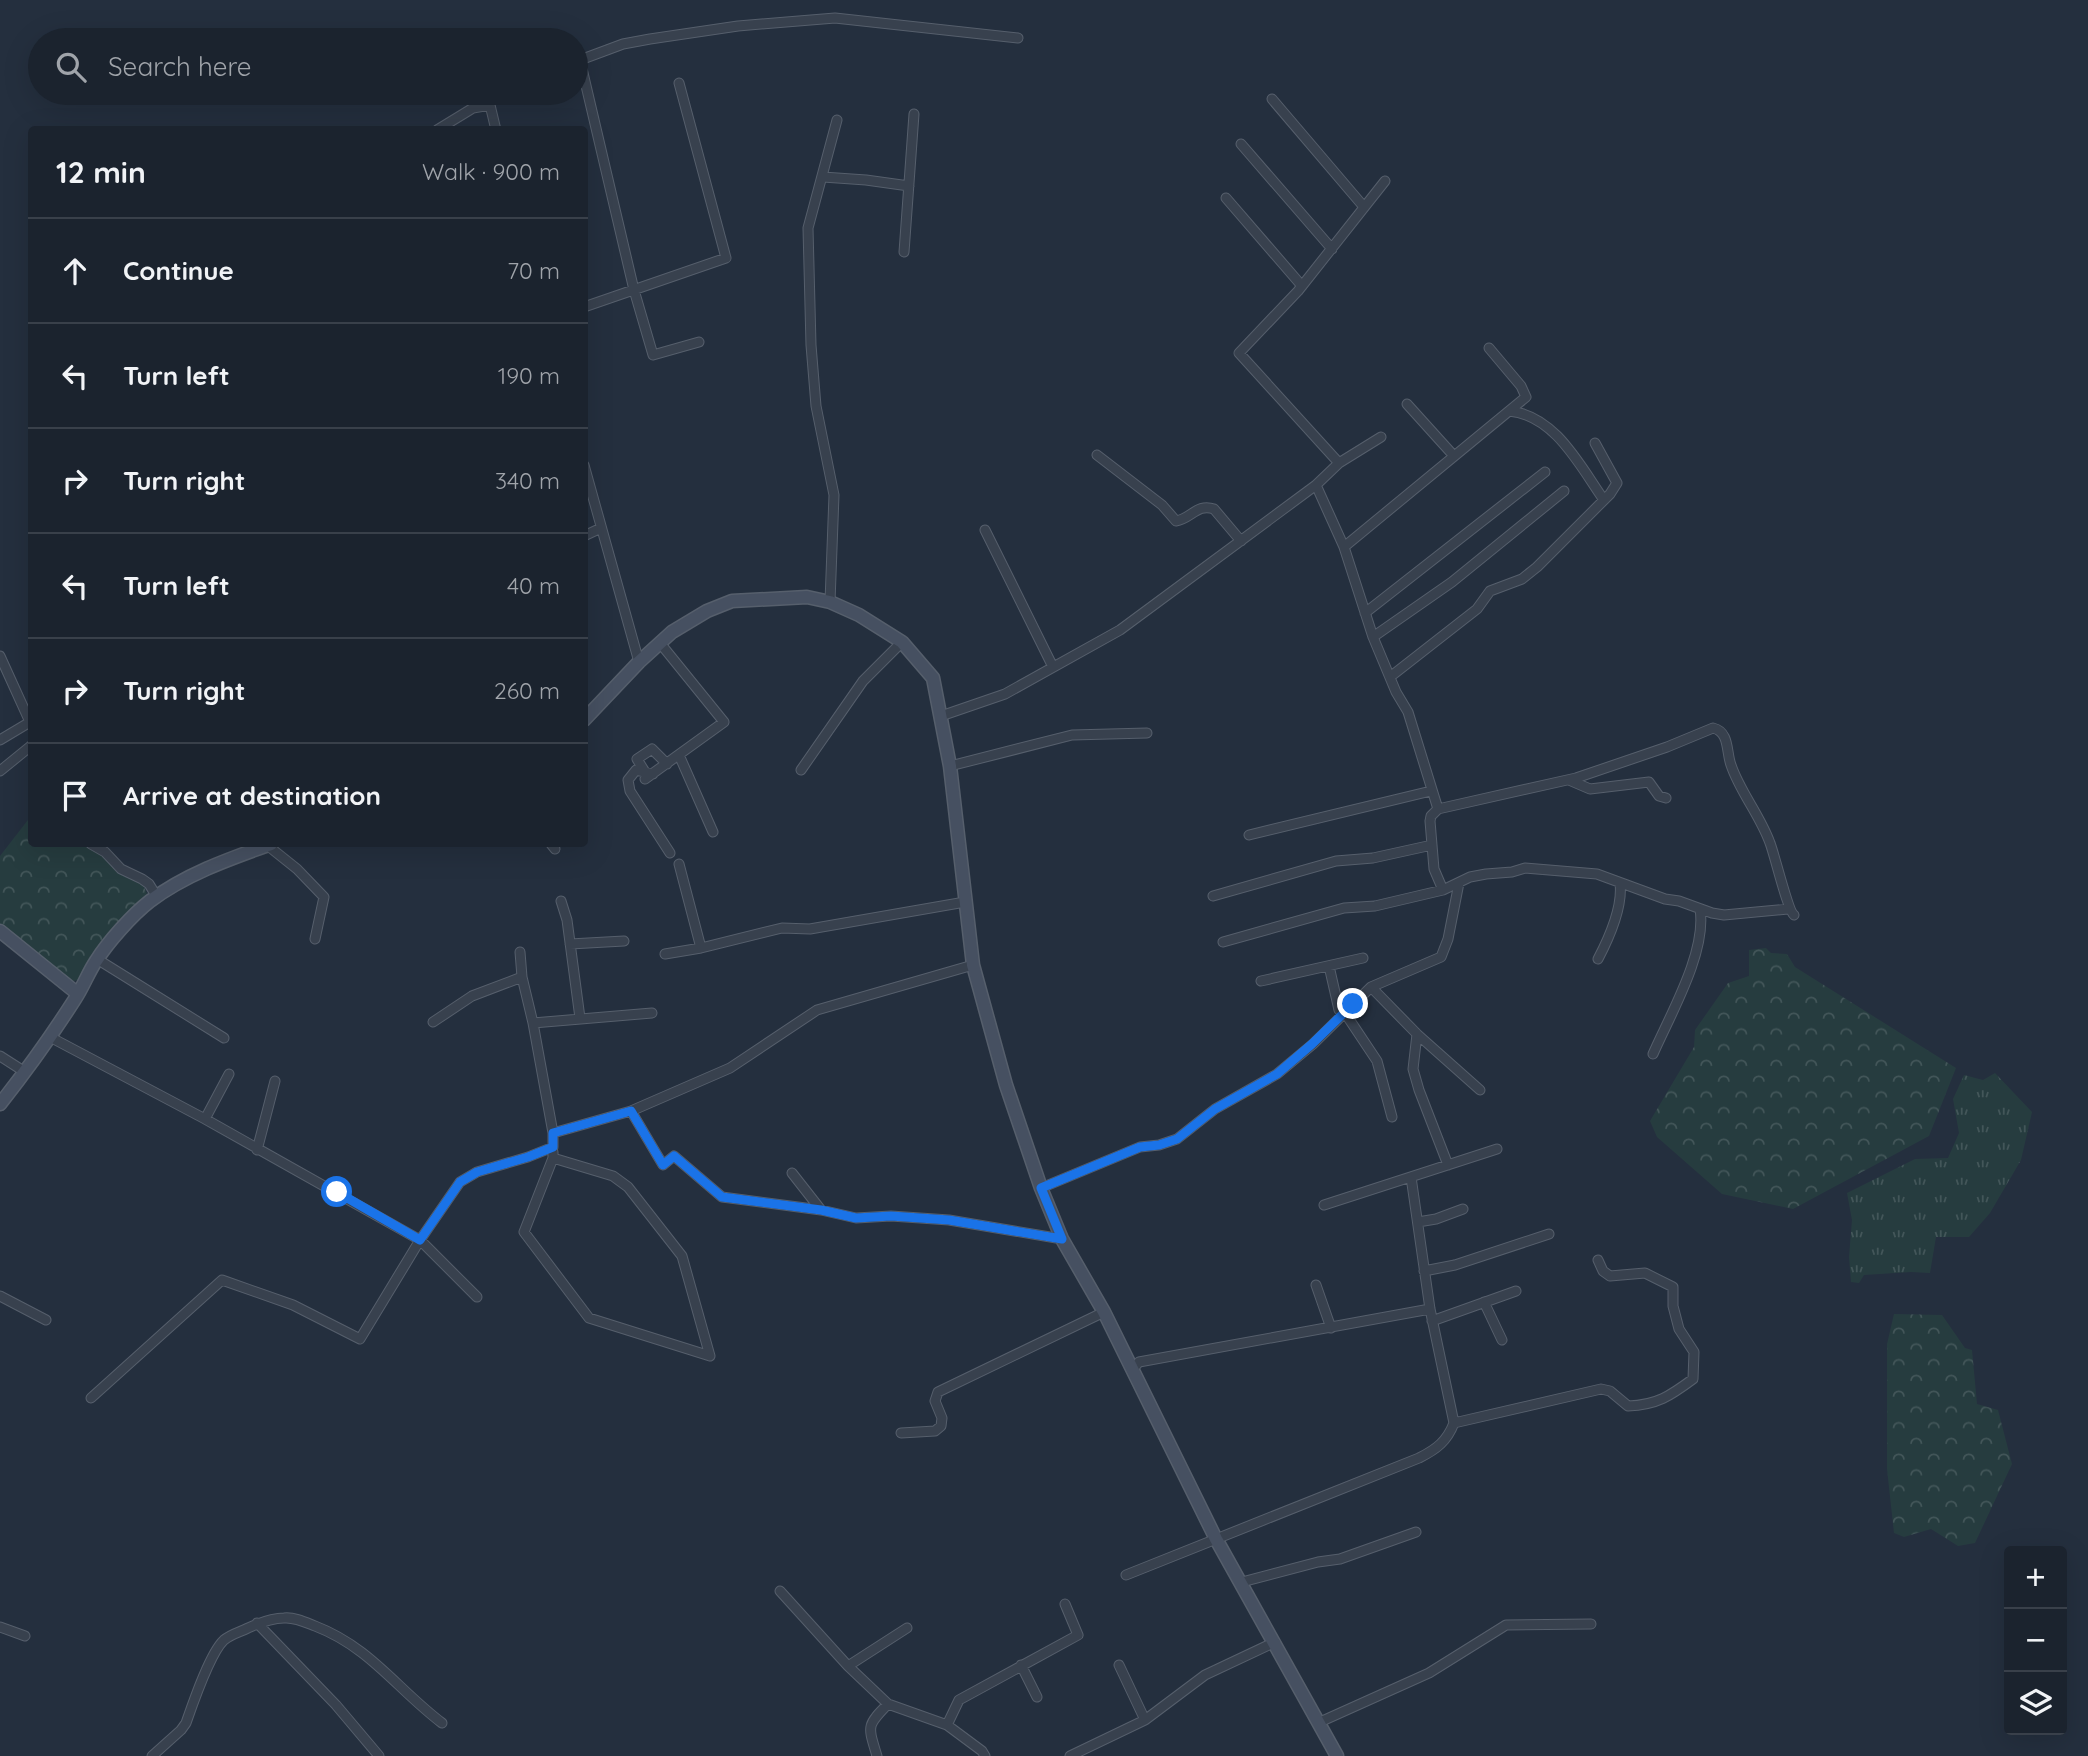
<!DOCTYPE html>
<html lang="en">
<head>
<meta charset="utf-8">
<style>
	:root { --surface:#1b232e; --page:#242b36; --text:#f1f3f6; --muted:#a0a4aa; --line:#39404a }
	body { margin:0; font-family:Quicksand,sans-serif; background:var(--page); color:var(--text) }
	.controls { position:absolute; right:21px; bottom:21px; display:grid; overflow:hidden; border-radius:7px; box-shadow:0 7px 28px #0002 }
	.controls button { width:63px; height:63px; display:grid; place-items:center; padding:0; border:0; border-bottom:2px solid var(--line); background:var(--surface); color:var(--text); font:35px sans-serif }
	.stop { position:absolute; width:21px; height:21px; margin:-16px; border:5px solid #1a73e8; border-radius:50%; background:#fff }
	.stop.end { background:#1a73e8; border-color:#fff; box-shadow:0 2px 7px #0008 }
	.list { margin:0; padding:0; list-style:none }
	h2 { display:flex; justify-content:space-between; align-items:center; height:91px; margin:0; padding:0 28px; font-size:30px }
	h2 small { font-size:23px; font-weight:400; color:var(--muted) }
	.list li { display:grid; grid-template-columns:46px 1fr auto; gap:21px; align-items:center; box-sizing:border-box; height:105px; padding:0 28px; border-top:2px solid var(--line) }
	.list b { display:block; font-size:26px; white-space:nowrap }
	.list em { font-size:23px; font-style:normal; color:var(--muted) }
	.icon { flex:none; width:38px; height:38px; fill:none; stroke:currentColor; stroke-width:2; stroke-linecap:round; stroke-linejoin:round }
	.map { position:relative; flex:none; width:2088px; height:1756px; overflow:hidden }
	.search { position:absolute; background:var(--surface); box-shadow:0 7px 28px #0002; left:28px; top:28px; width:560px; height:77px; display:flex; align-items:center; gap:18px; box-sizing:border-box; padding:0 24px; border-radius:38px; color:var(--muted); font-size:26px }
	.panel { position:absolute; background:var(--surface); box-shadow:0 7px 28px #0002; left:28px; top:126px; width:560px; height:721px; border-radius:7px }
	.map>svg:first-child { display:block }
	.grass { fill:url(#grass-tufts) }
	.forest { fill:url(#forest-crowns) }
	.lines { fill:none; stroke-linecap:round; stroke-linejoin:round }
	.street-casing { stroke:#565f6c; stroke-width:11 }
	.secondary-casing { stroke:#565f6c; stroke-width:15 }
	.street { stroke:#38414e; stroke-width:9 }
	.secondary { stroke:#465061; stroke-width:12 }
	.route { stroke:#1a73e8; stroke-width:9 }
</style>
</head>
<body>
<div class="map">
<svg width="2088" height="1756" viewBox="0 0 2088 1756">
	<defs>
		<pattern id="grass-tufts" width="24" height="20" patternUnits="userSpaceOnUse" patternTransform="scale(1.75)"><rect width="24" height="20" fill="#263c3f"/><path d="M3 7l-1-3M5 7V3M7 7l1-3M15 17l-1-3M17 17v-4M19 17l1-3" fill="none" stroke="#435659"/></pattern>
		<pattern id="forest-crowns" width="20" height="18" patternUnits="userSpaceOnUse" patternTransform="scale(1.75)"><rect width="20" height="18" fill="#263c3f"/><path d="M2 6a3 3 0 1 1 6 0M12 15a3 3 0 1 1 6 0" fill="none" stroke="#435659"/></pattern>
	</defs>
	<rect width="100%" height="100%" fill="#242f3e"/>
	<path class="grass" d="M1995,1073L2032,1112L2021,1160L1990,1213L1969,1237H1936L1930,1273L1911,1272L1864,1275L1859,1283L1851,1282L1849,1257L1852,1220L1847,1193L1915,1159L1948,1158L1959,1133L1953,1099L1964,1075L1983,1080Z"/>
	<path class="forest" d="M31,816L32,844C56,844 83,838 102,855C109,861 114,870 122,875C133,881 144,881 147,894L94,952L79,980L73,981L66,977L0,927V856Z
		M1766,948L1771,953L1787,954L1795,967L1956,1068L1929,1136L1793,1209L1722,1194L1657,1137L1650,1121L1694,1047L1695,1030L1728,983L1749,976V950Z
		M1894,1314L1942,1315L1965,1348L1972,1350L1977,1404L1998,1410L2012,1464L1975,1543L1958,1546L1931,1529L1904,1537L1894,1533L1887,1469V1344Z"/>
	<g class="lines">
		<g class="street-casing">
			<path id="street" d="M1272,99L1364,207
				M437,130L473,108L490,105L496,130
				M1241,144L1332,249
				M823,177L866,180L909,186
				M1226,198L1302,286
				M904,252L914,114
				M584,307L726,258L679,83
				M699,342L653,355L634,290L580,60L623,44L650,39L738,26L835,18L1018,38
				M1407,404L1454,456
				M1509,411C1555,415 1580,466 1604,500
				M1097,455L1162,505L1176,521C1191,519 1197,503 1214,509L1241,541
				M1339,463L1239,353L1298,291L1385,181
				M584,465L639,662
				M1316,485L1344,547L1373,637L1396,692L1408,712L1438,809
				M985,530L1053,667
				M584,536L601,528
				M1344,547L1526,397L1521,386L1489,348
				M830,602L834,495L816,406L811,345L808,228L837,120
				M1365,613L1545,472
				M1373,637L1452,582L1564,491
				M0,656L30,722L0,740
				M1390,677L1477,609L1490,591L1522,579L1537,567L1610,494L1617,483L1595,443
				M941,716L1005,694L1120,630L1316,485L1339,463L1381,437
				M679,755L713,832
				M667,764L652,749L637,759L645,772L653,774L636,770L628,780L630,791L670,853
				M950,766L1072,735L1147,733
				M801,770L863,681L902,642
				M0,771L32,745
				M645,779L724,722L660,643
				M1569,780L1590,789L1649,782L1659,796L1666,798
				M1249,835L1431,791
				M91,844L105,852L121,869L142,879L149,884L157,897
				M551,844L555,849
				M267,845L297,869L324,897L315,939
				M679,864L701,948
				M1443,890L1434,869L1430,821L1431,816L1438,809L1576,778L1667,747L1713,728C1730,732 1726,752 1731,765C1740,792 1760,815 1770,843C1775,856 1788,911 1794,915
				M1213,896L1336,861L1373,858L1432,845
				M561,901L567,920L580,1018
				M1223,942L1344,908L1375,906L1443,890L1470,877L1486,874L1512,872L1525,868L1597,874L1665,899L1679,901L1712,913L1724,915L1788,909
				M570,944L624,941
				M665,954L701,948L782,928L810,929L965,902
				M97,959L224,1038
				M1598,959C1609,938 1623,907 1620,883
				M1329,966L1339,1010L1345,1013L1377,1061L1392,1117
				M1261,981L1363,958
				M1371,987L1417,1034L1480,1090
				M433,1022L472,996L522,977
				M533,1023L652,1013
				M1417,1034L1413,1069L1419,1090L1448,1165
				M50,1037L205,1119L420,1240L477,1297
				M1653,1054C1670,1015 1707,952 1700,909
				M0,1056L25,1072
				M631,1111L663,1165L674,1156L722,1197L821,1210L856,1218L891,1216L949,1220L1062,1239
				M205,1119L229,1074
				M553,1133L631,1111L730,1068L817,1010L973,965
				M257,1150L275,1081
				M553,1152V1158L613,1176L628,1187L682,1256L710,1356
				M553,1158L524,1232L589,1318L710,1356
				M792,1173L821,1210
				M1041,1188L1140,1147L1159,1145L1177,1139L1215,1109L1277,1074L1313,1044L1371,987L1441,957L1448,939L1459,883
				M1324,1205L1497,1149
				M1418,1222L1436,1219L1463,1209
				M1424,1271L1455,1265L1549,1234
				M1316,1285L1331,1328
				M0,1296L46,1320
				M1484,1302L1502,1340
				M1432,1321L1516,1291
				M1133,1369L1139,1362L1430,1309
				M91,1398L222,1280L293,1305L360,1339L420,1240L460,1182L477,1172L528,1157L553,1147V1133L533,1023L522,977L520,952
				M1454,1423L1601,1389L1610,1391L1628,1406C1657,1405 1670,1396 1693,1379L1694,1352L1679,1329L1673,1306V1287L1645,1273L1610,1276L1603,1271L1598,1260
				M901,1433L935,1431L941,1426L942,1418L935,1401L938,1392L1104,1312
				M1126,1575L1419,1458C1437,1449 1447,1441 1454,1423L1430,1309L1411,1177
				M1242,1582L1318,1562L1340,1559L1416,1532
				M780,1591L848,1666L888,1704L947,1725L982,1751L985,1756
				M257,1623L336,1705L379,1756
				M0,1627L25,1636
				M1021,1665L1037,1697
				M1119,1665L1145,1720
				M848,1666L907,1628
				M1320,1722L1429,1673L1506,1625L1591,1624
				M947,1725L959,1700L1078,1635L1065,1604
				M152,1756L181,1730L186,1723C193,1703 210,1653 224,1640C231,1634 240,1632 248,1628C259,1623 271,1618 284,1618C295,1617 305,1622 315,1626C370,1647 397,1689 442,1723
				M877,1756C868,1726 866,1726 888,1704
				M1070,1756L1145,1720L1205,1675L1275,1642"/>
		</g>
		<g class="secondary-casing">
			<path id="secondary" d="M584,720L639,662L672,632L707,611L732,601L807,597L830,602L859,615L902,642L933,678L950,766L973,965L1006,1085L1041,1188L1062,1239L1104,1312L1216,1539L1337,1756
				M0,931L78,994
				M0,1104C27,1070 52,1035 75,999C83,987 88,973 96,961C108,942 132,915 150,901C186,874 229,859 271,844"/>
		</g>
		<use href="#street" class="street"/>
		<use href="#secondary" class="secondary"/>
	</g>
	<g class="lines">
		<path class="route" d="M337,1192L420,1240L460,1182L477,1172L528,1157L553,1147V1133L631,1111L663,1165L674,1156L722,1197L821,1210L856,1218L891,1216L949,1220L1062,1239L1041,1188L1140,1147L1159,1145L1177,1139L1215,1109L1277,1074L1312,1044L1353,1004"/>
	</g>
</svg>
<div class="controls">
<button>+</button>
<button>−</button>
<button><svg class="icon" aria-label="layers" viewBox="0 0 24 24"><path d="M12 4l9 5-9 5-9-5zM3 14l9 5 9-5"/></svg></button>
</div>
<div class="stop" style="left:337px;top:1192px"></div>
<div class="stop end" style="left:1353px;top:1004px"></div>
<div class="search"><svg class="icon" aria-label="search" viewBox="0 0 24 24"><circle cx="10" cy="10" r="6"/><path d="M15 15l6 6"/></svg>Search here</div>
<section class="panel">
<h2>12 min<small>Walk · 900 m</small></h2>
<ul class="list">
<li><svg class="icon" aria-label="ahead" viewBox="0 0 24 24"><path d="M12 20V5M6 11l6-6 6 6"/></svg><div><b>Continue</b></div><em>70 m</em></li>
<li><svg class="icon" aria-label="left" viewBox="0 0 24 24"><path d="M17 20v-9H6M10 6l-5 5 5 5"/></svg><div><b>Turn left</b></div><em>190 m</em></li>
<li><svg class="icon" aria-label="right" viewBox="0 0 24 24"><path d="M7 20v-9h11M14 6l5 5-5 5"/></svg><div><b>Turn right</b></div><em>340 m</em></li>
<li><svg class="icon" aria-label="left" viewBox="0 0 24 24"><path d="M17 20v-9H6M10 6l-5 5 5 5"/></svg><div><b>Turn left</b></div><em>40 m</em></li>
<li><svg class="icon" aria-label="right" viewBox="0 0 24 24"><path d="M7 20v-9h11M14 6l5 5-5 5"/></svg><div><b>Turn right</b></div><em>260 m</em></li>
<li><svg class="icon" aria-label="arrive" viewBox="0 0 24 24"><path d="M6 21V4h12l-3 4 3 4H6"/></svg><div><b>Arrive at destination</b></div></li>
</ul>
</section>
</div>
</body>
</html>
